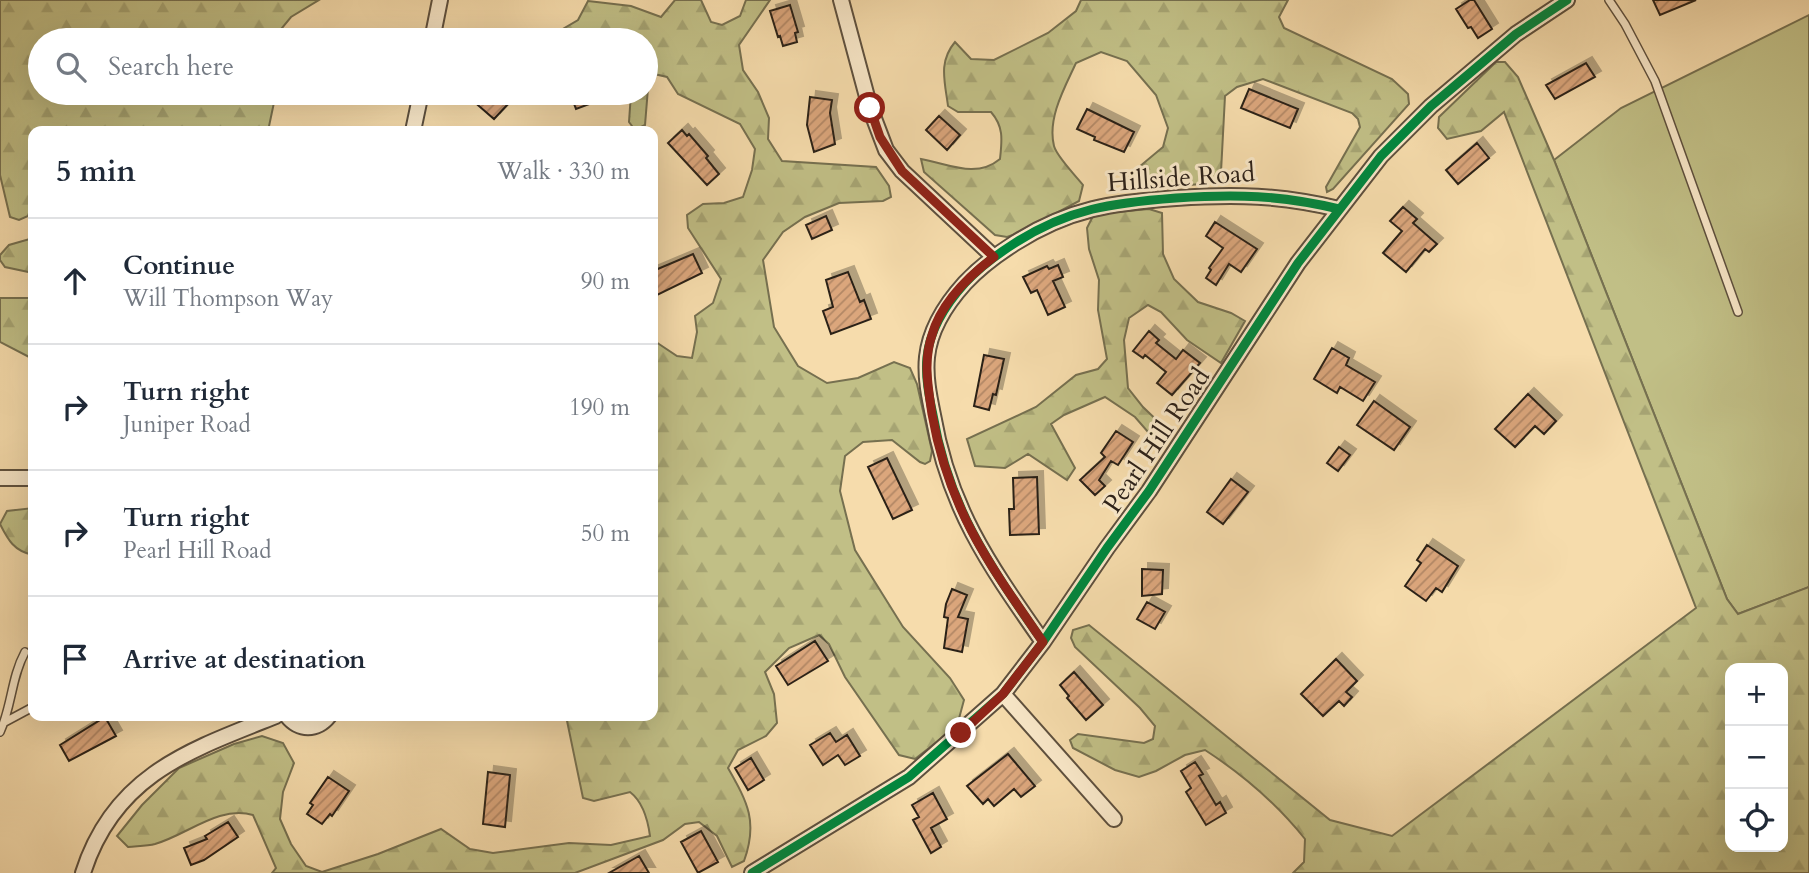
<!DOCTYPE html>
<html lang="en">
<head>
<meta charset="utf-8">
<style>
	:root { --surface:#fff; --page:#f6f6f7; --text:#1f2937; --muted:#747a83; --line:#e0e1e3 }
	body { margin:0; font-family:Cardo,serif; background:var(--page); color:var(--text) }
	.controls { position:absolute; right:21px; bottom:21px; display:grid; overflow:hidden; border-radius:14px; box-shadow:0 7px 28px #0002 }
	.controls button { width:63px; height:63px; display:grid; place-items:center; padding:0; border:0; border-bottom:2px solid var(--line); background:var(--surface); color:var(--text); font:35px sans-serif }
	.stop { position:absolute; width:21px; height:21px; margin:-16px; border:5px solid #8f2418; border-radius:50%; background:#fff }
	.stop.end { background:#8f2418; border-color:#fff; box-shadow:0 2px 7px #0008 }
	.list { margin:0; padding:0; list-style:none }
	h2 { display:flex; justify-content:space-between; align-items:center; height:91px; margin:0; padding:0 28px; font-size:30px }
	h2 small { font-size:23px; font-weight:400; color:var(--muted) }
	.list li { display:grid; grid-template-columns:46px 1fr auto; gap:21px; align-items:center; box-sizing:border-box; height:126px; padding:0 28px; border-top:2px solid var(--line) }
	.list b { display:block; font-size:26px; white-space:nowrap }
	.list p { margin:0; font-size:23px; white-space:nowrap; color:var(--muted) }
	.list em { font-size:23px; font-style:normal; color:var(--muted) }
	.icon { flex:none; width:38px; height:38px; fill:none; stroke:currentColor; stroke-width:2; stroke-linecap:round; stroke-linejoin:round }
	.map { position:relative; flex:none; width:1809px; height:873px; overflow:hidden }
	.search { position:absolute; background:var(--surface); box-shadow:0 7px 28px #0002; left:28px; top:28px; width:630px; height:77px; display:flex; align-items:center; gap:18px; box-sizing:border-box; padding:0 24px; border-radius:38px; color:var(--muted); font-size:26px }
	.panel { position:absolute; background:var(--surface); box-shadow:0 7px 28px #0002; left:28px; top:126px; width:630px; height:595px; border-radius:14px }
	.map>svg:first-child { display:block }
	.grass { fill:#c1bf86; stroke:#767050; stroke-width:2 }
	.forest { fill:url(#forest-firs); stroke:#767050; stroke-width:2; fill-rule:evenodd }
	.building { fill:url(#building-hatch); stroke:#2c2119; stroke-width:2; filter:url(#shadow) }
	.lines { fill:none; stroke-linecap:round; stroke-linejoin:round }
	.service-casing { stroke:#5e503e; stroke-width:10 }
	.minor-casing { stroke:#5e503e; stroke-width:18 }
	.service { stroke:#f9e8c9; stroke-width:7 }
	.minor { stroke:#f9e8c9; stroke-width:14 }
	.cycleway-casing { stroke:#f9e8c9; stroke-width:13 }
	.cycleway { stroke:#00873e; stroke-width:9 }
	.route { stroke:#8f2418; stroke-width:9 }
	.labels { text-anchor:middle; stroke-width:6; stroke-linejoin:round; paint-order:stroke }
	.street-label { font-size:26px; fill:#2c2119; stroke:#f9e8c9 }
</style>
</head>
<body>
<div class="map">
<svg width="1809" height="873" viewBox="0 0 1809 873">
	<defs>
		<pattern id="forest-firs" width="22" height="20" patternUnits="userSpaceOnUse" patternTransform="scale(1.75)"><rect width="22" height="20" fill="#c1bf86"/><path d="M5 1l3.5 6h-7zM16 11l3.5 6h-7z" fill="#a6a473"/></pattern>
		<pattern id="building-hatch" width="6" height="6" patternUnits="userSpaceOnUse" patternTransform="scale(1.75)"><rect width="6" height="6" fill="#dba67c"/><path d="M-1 1l2-2M0 6l6-6M5 7l2-2" fill="none" stroke="#b28765"/></pattern>
		<filter id="shadow"><feDropShadow dx="6" dy="-6" stdDeviation="0" flood-color="#0004"/></filter>
	</defs>
	<rect width="100%" height="100%" fill="#f6dcac"/>
	<filter id="stains"><feTurbulence type="fractalNoise" baseFrequency=".00286" numOctaves="4"/><feColorMatrix values="0 0 0 0 .2 0 0 0 0 .09 0 0 0 0 .02 0 0 0 .5 -.17"/></filter>
	<radialGradient id="worn" r=".72"><stop offset=".6" stop-color="#630" stop-opacity="0"/><stop offset="1" stop-color="#630" stop-opacity=".3"/></radialGradient>
	<path class="grass" d="M1809,15V587L1738,614L1727,599L1554,160L1621,108Z"/>
	<path class="forest" d="M0,0H319L291,17L277,34L278,40H40V93H276L268,131H33V201L28,216L19,220L10,217L0,175Z
		M675,0H701L711,22L722,25L740,16L746,0H770L739,45L743,70L758,92L769,118L768,139L782,161L876,167L889,186L891,197L883,201L839,203L805,217L783,232L763,260L774,327L798,366L827,383L858,378L894,362L910,368L917,384L932,451L930,461L925,464L920,462L892,440L863,442L845,456L840,491L855,550L903,627L950,678L964,700L957,726L915,759L899,755L845,677L829,644L819,635L789,648L765,672L774,694L777,723L766,736L738,750L728,768C748,803 758,822 744,861L732,867L717,836L699,822L685,824L663,840L575,873H272L276,868L253,815C219,805 187,835 155,844C147,846 137,846 128,847L117,836L142,805L179,768L234,744L262,736L283,743L294,763L283,792L280,819L291,844L306,866L322,872L378,854L441,829L470,849L493,853L569,843L611,845L650,836C648,821 643,802 630,792L594,801L583,798L566,716H653V340L677,356L692,358L697,332L695,316L713,303L721,279L688,228L687,215L703,204L724,203L743,197L752,170L755,149L740,124L678,94L667,77L654,74L648,88L645,125L635,130L629,122L631,93H646V40H544L578,20L588,1L631,6L661,17Z
		M1081,0H1288L1279,17L1284,28L1392,79L1408,94L1409,104L1333,189L1327,192L1326,187L1360,127L1358,119L1352,113L1263,79L1237,87L1225,96L1221,172L1213,183L1140,189L1130,182L1133,172L1163,147L1168,128L1156,95L1127,61L1101,52L1076,63C1065,87 1047,118 1054,146C1057,157 1076,176 1083,185L1079,201L1021,232L1007,237L995,235L924,172L921,159C949,164 976,179 1000,159C1002,140 1004,127 991,112H958L948,106C945,82 938,62 955,42L971,59L994,60L1048,33L1076,11Z
		M1496,62H1505L1518,77L1554,160L1727,599L1738,614L1809,587V873H1293L1304,862L1305,839C1277,804 1242,774 1205,750L1185,755L1156,771L1139,777L1115,770L1073,748L1070,740L1078,734L1144,743L1153,739L1155,726L1140,708L1075,647L1071,638L1073,630L1089,625L1330,820L1392,836L1696,608L1504,112L1481,131L1447,139L1438,128L1439,117ZM1730,668H1783V847H1730Z
		M1149,209L1162,213L1163,254L1174,279L1198,302L1231,313L1245,321L1221,363L1187,340L1161,312L1148,305L1129,318L1124,340L1128,388L1143,407L1167,430L1168,440H1155L1135,417L1105,397L1064,415L1051,424L1075,468L1067,480L1028,454L1005,468L975,466L967,439L1036,407L1076,375L1098,369L1107,359L1098,310L1099,280L1089,249L1087,228L1094,214Z
		M33,238V273L5,267L0,260V255L9,245Z
		M0,298H33V359L0,342Z
		M33,508V555C14,551 8,540 0,524L7,511Z"/>
	<path class="building" d="M1470,0H1474L1492,29L1478,38L1471,27L1468,28L1456,9Z
		M1653,0H1696L1660,15Z
		M790,5L798,32L795,33L797,42L783,46L780,36L778,37L770,11Z
		M1586,63L1595,77L1555,99L1546,85Z
		M1249,89L1298,109L1290,128L1241,108Z
		M478,93H495L508,104L494,119L472,100Z
		M570,93H616V94L576,109Z
		M810,97L832,100L830,113L835,144L814,152L807,125Z
		M1087,109L1134,132L1124,152L1094,140L1095,137L1077,129Z
		M939,116L960,135L947,150L926,130Z
		M682,130L687,136L689,134L708,156L706,158L719,174L707,185L668,143Z
		M1477,143L1489,158L1458,184L1446,170Z
		M1403,207L1417,219L1413,223L1437,244L1429,252L1425,249L1406,272L1383,253L1402,231L1390,221Z
		M826,216L832,230L812,239L806,225Z
		M1215,222L1257,249L1241,272L1229,264L1216,285L1206,278L1211,270L1209,268L1223,248L1206,236Z
		M693,254L702,273L653,297V271Z
		M1058,265L1063,277L1053,281L1065,307L1048,315L1037,290L1031,293L1023,277L1047,266L1049,269Z
		M848,272L860,302L864,300L871,319L831,334L823,311L833,307L826,280Z
		M1149,331L1159,340L1156,343L1176,359L1183,350L1200,363L1172,395L1157,383L1166,372L1145,355L1143,358L1133,351Z
		M1332,348L1349,358L1346,365L1375,382L1363,401L1340,387L1337,393L1314,379Z
		M984,355L1004,359L996,395L993,394L989,410L974,406Z
		M1528,394L1556,421L1544,434L1535,426L1515,447L1495,429Z
		M1374,401L1410,427L1394,450L1357,425Z
		M1116,431L1133,442L1118,465L1111,461L1099,480L1105,486L1095,495L1080,480L1105,457L1101,453Z
		M1339,447L1350,455L1338,471L1327,463Z
		M887,458L912,510L893,519L868,467Z
		M1037,477L1039,534L1010,535L1009,509H1014L1013,478Z
		M1231,479L1248,492L1223,524L1207,512Z
		M1427,545L1458,566L1442,592L1436,588L1426,601L1405,586L1421,563L1417,560Z
		M1142,569L1163,570L1162,594L1142,596Z
		M952,589L967,595L958,617L968,619L962,652L944,648L948,618L944,617L946,604Z
		M1147,602L1165,612L1155,629L1137,619Z
		M815,641L828,661L788,685L776,666Z
		M1336,659L1357,681L1346,692L1352,697L1344,706L1339,701L1323,716L1301,694Z
		M1074,672L1103,705L1086,720L1067,698L1069,696L1060,685Z
		M105,717L116,736L69,761L60,745Z
		M830,733L836,742L847,735L860,756L845,765L838,755L823,765L810,745Z
		M1008,754L1035,786L1021,797L1014,789L994,806L988,799L983,804L967,786Z
		M751,758L764,780L748,790L735,768Z
		M1195,762L1203,774L1199,776L1216,805L1220,802L1226,813L1206,825L1186,792L1191,788L1181,771Z
		M488,772L510,775L505,827L483,824Z
		M328,777L349,791L332,816L330,814L322,824L307,814L313,805L310,803Z
		M933,793L947,819L931,828L941,847L931,853L913,820L919,817L912,805Z
		M228,822L238,837L204,860L191,865L184,848L207,839L205,836Z
		M701,831L718,862L698,873L681,842Z
		M639,856L649,873H609Z"/>
	<g class="lines">
		<g class="service-casing">
			<path id="service" d="M1609,0L1625,24L1655,81L1738,312
				M5,722L33,707
				M0,732C12,706 11,678 25,652"/>
		</g>
		<g class="minor-casing">
			<path id="minor" d="M841,0L870,108L886,150L902,171L994,257
				M432,40L440,0
				M413,131L421,93
				M0,478H33
				M1043,642C990,566 949,509 933,415C929,396 925,376 927,357C930,328 946,304 965,283C980,267 996,255 1015,243C1070,208 1112,203 1176,198C1236,194 1280,195 1339,209
				M1003,694L1114,819
				M287,716C299,731 317,731 329,716
				M83,873C114,775 190,750 276,716
				M752,873L909,777L1003,694L1043,642L1107,548L1149,491L1298,263L1381,156L1431,106L1516,34L1567,0"/>
		</g>
		<use href="#service" class="service"/>
		<use href="#minor" class="minor"/>
		<g class="cycleway-casing">
			<path id="cycleway" d="M1043,642C990,566 949,509 933,415C929,396 925,376 927,357C930,328 946,304 965,283C980,267 996,255 1015,243C1070,208 1112,203 1176,198C1236,194 1280,195 1339,209
				M752,873L909,777L1003,694L1043,642L1107,548L1149,491L1298,263L1381,156L1431,106L1516,34L1567,0"/>
		</g>
		<use href="#cycleway" class="cycleway"/>
	</g>
	<g class="lines">
		<path class="route" d="M870,108L880,137L902,171L994,257C969,276 941,303 932,335C923,361 928,387 932,414C949,510 989,564 1043,642L1003,694L961,733"/>
	</g>
	<g class="labels">
		<g class="street-label">
			<text transform="translate(1181 177) rotate(-4)" y="9">Hillside Road</text>
			<text transform="translate(1156 440) rotate(-56)" y="9">Pearl Hill Road</text>
		</g>
	</g>
	<rect width="100%" height="100%" filter="url(#stains)"/>
	<rect width="100%" height="100%" fill="url(#worn)"/>
</svg>
<div class="controls">
<button>+</button>
<button>−</button>
<button><svg class="icon" aria-label="locate" viewBox="0 0 24 24"><circle cx="12" cy="12" r="6"/><path d="M12 2v4M12 18v4M2 12h4M18 12h4"/></svg></button>
</div>
<div class="stop" style="left:870px;top:108px"></div>
<div class="stop end" style="left:961px;top:733px"></div>
<div class="search"><svg class="icon" aria-label="search" viewBox="0 0 24 24"><circle cx="10" cy="10" r="6"/><path d="M15 15l6 6"/></svg>Search here</div>
<section class="panel">
<h2>5 min<small>Walk · 330 m</small></h2>
<ul class="list">
<li><svg class="icon" aria-label="ahead" viewBox="0 0 24 24"><path d="M12 20V5M6 11l6-6 6 6"/></svg><div><b>Continue</b><p>Will Thompson Way</p></div><em>90 m</em></li>
<li><svg class="icon" aria-label="right" viewBox="0 0 24 24"><path d="M7 20v-9h11M14 6l5 5-5 5"/></svg><div><b>Turn right</b><p>Juniper Road</p></div><em>190 m</em></li>
<li><svg class="icon" aria-label="right" viewBox="0 0 24 24"><path d="M7 20v-9h11M14 6l5 5-5 5"/></svg><div><b>Turn right</b><p>Pearl Hill Road</p></div><em>50 m</em></li>
<li><svg class="icon" aria-label="arrive" viewBox="0 0 24 24"><path d="M6 21V4h12l-3 4 3 4H6"/></svg><div><b>Arrive at destination</b></div></li>
</ul>
</section>
</div>
</body>
</html>
